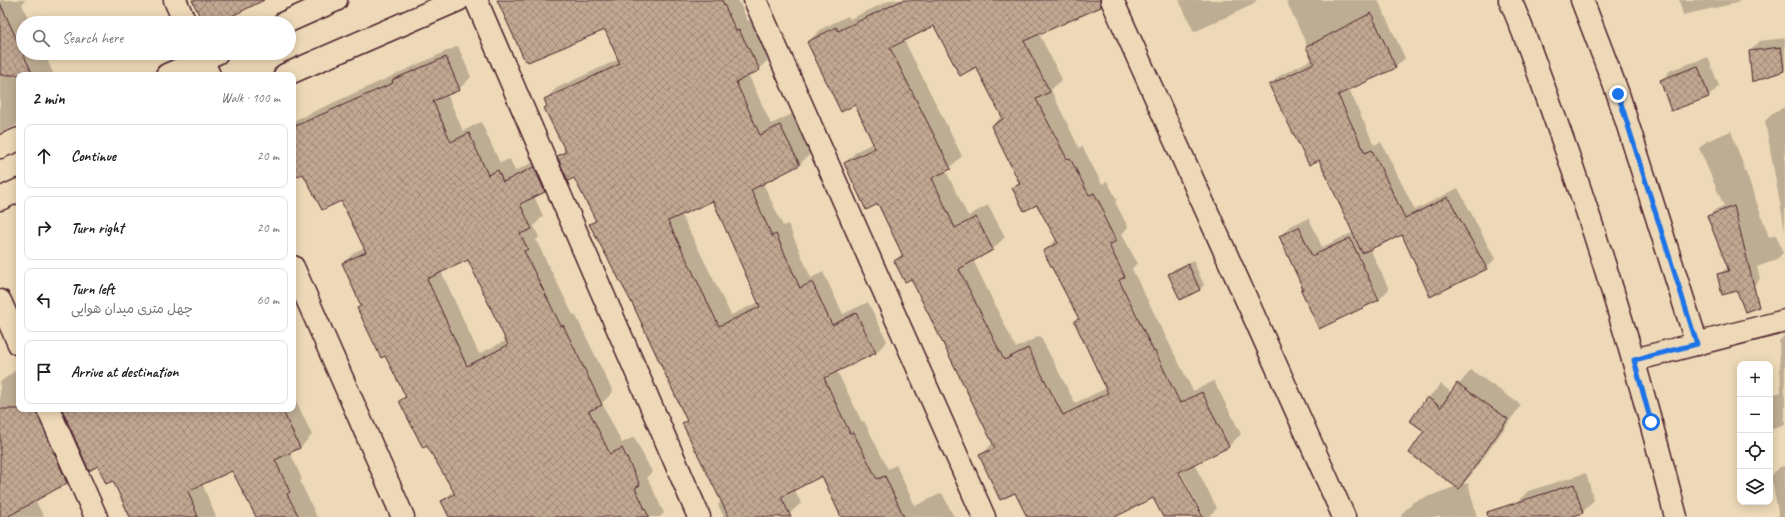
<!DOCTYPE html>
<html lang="en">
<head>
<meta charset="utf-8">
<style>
	:root { --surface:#fff; --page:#f6f6f6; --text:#202124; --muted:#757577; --line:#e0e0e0 }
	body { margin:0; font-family:Caveat,"Playpen Sans Arabic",sans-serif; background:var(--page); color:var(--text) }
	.controls { position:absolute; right:12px; bottom:12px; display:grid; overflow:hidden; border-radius:8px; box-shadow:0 2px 10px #0003 }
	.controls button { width:36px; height:36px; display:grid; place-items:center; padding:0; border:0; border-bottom:1px solid var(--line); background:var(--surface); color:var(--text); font:20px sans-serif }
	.stop { position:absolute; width:12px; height:12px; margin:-9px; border:3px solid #1a73e8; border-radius:50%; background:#fff }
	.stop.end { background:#1a73e8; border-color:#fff; box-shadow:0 1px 4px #0008 }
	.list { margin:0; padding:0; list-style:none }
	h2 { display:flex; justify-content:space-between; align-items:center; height:52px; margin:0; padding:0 16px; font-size:17px }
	h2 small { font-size:13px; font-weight:400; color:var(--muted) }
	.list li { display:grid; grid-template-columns:26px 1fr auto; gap:12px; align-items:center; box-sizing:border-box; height:64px; margin:0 8px 8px; padding:0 8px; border:1px solid var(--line); border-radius:8px }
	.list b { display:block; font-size:15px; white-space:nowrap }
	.list p { margin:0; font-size:13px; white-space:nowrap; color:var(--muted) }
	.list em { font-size:13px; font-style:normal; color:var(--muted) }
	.icon { flex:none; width:22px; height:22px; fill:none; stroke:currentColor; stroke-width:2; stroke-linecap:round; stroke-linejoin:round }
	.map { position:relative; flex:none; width:1785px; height:517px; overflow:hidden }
	.search { position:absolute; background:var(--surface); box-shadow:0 2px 10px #0003; left:16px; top:16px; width:280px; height:44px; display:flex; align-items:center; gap:10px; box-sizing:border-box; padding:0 14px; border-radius:22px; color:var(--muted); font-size:15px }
	.panel { position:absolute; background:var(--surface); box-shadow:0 2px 10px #0003; left:16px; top:72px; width:280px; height:340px; border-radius:8px }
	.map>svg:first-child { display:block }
	.shadow { fill:#0003; fill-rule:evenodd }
	.building { fill:url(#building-cross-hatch); stroke:#4a1f2b; fill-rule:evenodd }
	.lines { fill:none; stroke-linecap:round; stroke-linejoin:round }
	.street-casing { stroke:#4a1f2b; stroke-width:25 }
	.secondary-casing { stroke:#4a1f2b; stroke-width:25 }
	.primary-casing { stroke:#4a1f2b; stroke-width:25 }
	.street { stroke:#edd9b7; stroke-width:22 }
	.secondary { stroke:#edd9b7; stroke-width:22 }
	.primary { stroke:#edd9b7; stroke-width:22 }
	.route { stroke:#1a73e8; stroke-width:5 }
</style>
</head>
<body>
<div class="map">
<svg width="1785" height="517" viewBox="0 0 1785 517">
	<defs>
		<pattern id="building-cross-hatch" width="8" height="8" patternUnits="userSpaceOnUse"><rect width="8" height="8" fill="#c1a892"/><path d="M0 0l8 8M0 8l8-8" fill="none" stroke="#9f8877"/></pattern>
	</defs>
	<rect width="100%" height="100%" fill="#edd9b7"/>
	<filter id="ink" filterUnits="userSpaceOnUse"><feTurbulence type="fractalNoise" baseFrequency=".025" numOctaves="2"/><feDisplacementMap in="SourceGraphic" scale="8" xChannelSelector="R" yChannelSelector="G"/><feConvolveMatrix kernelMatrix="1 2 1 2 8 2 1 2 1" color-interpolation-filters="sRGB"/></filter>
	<g filter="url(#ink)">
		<path class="shadow" d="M0,0H26L22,4L30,23H23V53H44L54,75H19V124L0,133Z
			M502,0H738L748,21L751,19L770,58L759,69L748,74L771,124L792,114L811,153L800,164L763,183L783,226L788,224L811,278L823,272L843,314L868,302L887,341L876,353L837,371L862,422L864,421L888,469L896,465L915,506L942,493L954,517H842L823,475L794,489L801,503L786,517H724L718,505L722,500L683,423L687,420L634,304L591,224L596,219L574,177L558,156L566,149L545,99L557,88L619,59L605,29ZM714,200L759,302L731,315L681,214Z
			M891,0H1093L1039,34L1062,79L1051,90L1079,148L1082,146L1102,184L1107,181L1117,200L1115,202L1128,227L1122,234L1137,263L1132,269L1193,391L1214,381L1241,434L1229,446L1194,464L1217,508L1208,517H1204L1178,467L1176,468L1202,517H1164L1154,497L1113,517H1028L1016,492L980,456L993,443L912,277L895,261L902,253L878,203L845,163L857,151L873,143L855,104L808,42L821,29L848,16L850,19ZM935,25L977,66L1002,116L992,126L1020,182L1013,188L1037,203L1056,239L1044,251L1079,317L1075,322L1107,388L1075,403L1040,336L1016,348L973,260L993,249L1005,237L988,205L968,216L946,171L962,156L904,40Z
			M1179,0H1257L1252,5L1194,32Z
			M1286,0H1378L1405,58L1396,67L1349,89L1374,145L1381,142L1415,210L1458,188L1495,259L1486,268L1403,234L1370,249L1389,289L1379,300L1320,328L1280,236L1290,226L1309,218L1322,247L1354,232L1320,159L1270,85L1279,76L1313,59Z
			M1679,0H1740L1737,3L1683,15Z
			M1785,38V68L1783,70L1750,51L1760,41Z
			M458,46L471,77L459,89L447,94L463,131L481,122L500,163L510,159L515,171L546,156L557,179L545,191L534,196L543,216L534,226L539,237L536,240L573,315L575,314L613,392L602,403L622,443L634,437L652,472L647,477L664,513L660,517H450L443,501L454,490L400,401L406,394L358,308L362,304L343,263L355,252L365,247L341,200L304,172L293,168V121ZM468,259L507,340L479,354L441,271Z
			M1708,57L1719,86L1709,96L1671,110L1661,80L1671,70Z
			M1785,107V231L1765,121L1774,112Z
			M1731,131L1769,237L1776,235L1783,253L1776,260L1757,267L1760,279L1753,286L1718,275L1728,267L1709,216L1716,209L1724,206L1699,148L1707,141Z
			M1193,260L1204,285L1199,290L1169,274L1174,269Z
			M1785,335V425L1770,430V395L1781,392L1779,341Z
			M19,368V409H52L79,470L67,482L35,500L44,517H0V382Z
			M1471,370L1521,405L1472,474L1461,485L1468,483L1477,517H1402L1401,515L1413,502L1457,486L1426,431L1428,398L1441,384L1452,393Z
			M293,394L312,435L300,448L290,452L302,479L300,481L317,517H257L233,469L202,483L216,517H131L114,479L98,465L63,409H293Z
			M1785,466V517H1779L1771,476L1780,467Z
			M1586,473L1594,500L1583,512L1573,516V517H1523L1517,503L1528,491Z"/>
		<path class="building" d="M192,0H264L218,23H203Z
			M497,0H722L736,31L739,30L760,70L736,82L760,135L780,125L800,165L751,190L772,236L776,234L800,288L812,282L832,325L856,313L876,353L824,378L850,433L853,432L877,479L885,476L904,517H841L822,476L781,497L791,517H729L682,423L687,421L633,305L589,224L596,221L574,178L568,181L557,156L566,152L544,108L547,106L544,99L620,64L605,30L528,62L527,60L525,61ZM713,201L760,307L719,326L668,221Z
			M903,0H1100L1101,7L1024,41L1050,92L1036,99L1067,159L1070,158L1089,195L1094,193L1105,213L1103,215L1116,241L1109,245L1125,277L1119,280L1154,352L1155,351L1180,403L1202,392L1229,447L1179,472L1203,517H1163L1153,498L1115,517H1027L1015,493L1000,500L979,455L995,448L911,279L905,282L894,261L903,256L878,204L866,210L844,163L875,148L855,105L841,112L807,42L836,27L838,31ZM934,26L960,76L976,67L1003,119L991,126L1020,184L1012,188L1024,211L1037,205L1058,243L1043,251L1079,319L1074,321L1108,393L1063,415L1028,348L1004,360L959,269L993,250L976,217L955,228L932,178L951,169L890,48Z
			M0,3L33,75H0Z
			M1371,13L1396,68L1338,95L1365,153L1372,150L1405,218L1448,197L1487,269L1430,297L1402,235L1362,253L1319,160L1309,165L1269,85L1314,63L1306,47Z
			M1781,47L1784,71L1752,82L1749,51Z
			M446,57L460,90L433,101L451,142L469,133L488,175L498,170L503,182L534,167L545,192L520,204L532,229L520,234L528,249L524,251L561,326L563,325L602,405L589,411L610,454L622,448L640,485L635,488L649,517H449L441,501L455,494L427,446L423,448L399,401L406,397L385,356L381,358L357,308L361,306L342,263L366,252L341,201L322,210L303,174L293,178V127L393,83L392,80ZM468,260L508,345L467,366L427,279Z
			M1698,66L1709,97L1671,111L1660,80Z
			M1734,206L1759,307L1745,312L1737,291L1722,295L1717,274L1729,271L1707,216Z
			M1299,227L1312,256L1350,238L1379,300L1319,329L1301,290L1303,289L1279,236Z
			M1188,264L1200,290L1180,300L1168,274Z
			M1457,383L1508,419L1459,489L1409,453L1424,431L1410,421L1427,397L1441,407Z
			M0,409H36L67,483L7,517H0Z
			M62,409H282L300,448L275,460L290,492L287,494L299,517H256L232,471L188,491L198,517H130L113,481L106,484L98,466L89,471Z
			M1574,484L1583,513L1570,517H1488L1487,512Z"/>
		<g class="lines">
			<g class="street-casing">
				<path id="street" d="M175,0L185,23
					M476,0L699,517
					M755,0L984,517
					M1112,0L1344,517
					M199,53L209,75
					M293,267L403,517
					M0,301L19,344
					M1634,360L1785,321
					M48,409L96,517"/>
			</g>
			<g class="secondary-casing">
				<path id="secondary" d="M284,23L336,0
					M167,75L217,53
					M285,75L458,0
					M0,147L19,139
					M0,199L19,190"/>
			</g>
			<g class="primary-casing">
				<path id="primary" d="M1510,0C1527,38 1540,77 1554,116C1602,247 1641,381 1676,517
					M1582,0L1618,94L1697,344"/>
			</g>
			<use href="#street" class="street"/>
			<use href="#secondary" class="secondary"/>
			<use href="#primary" class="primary"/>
		</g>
	</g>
	<g class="lines" filter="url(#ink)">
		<path class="route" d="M1618,94L1697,344L1634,360L1651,422"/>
	</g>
</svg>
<div class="controls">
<button>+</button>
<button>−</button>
<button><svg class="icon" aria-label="locate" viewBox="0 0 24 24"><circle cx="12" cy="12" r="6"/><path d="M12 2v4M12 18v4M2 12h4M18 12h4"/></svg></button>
<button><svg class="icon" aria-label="layers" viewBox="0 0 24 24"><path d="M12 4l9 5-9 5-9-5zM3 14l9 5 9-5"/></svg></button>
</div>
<div class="stop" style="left:1651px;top:422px"></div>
<div class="stop end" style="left:1618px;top:94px"></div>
<div class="search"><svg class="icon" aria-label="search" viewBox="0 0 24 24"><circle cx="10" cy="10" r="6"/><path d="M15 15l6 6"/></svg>Search here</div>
<section class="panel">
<h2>2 min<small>Walk · 100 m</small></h2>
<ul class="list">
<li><svg class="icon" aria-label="ahead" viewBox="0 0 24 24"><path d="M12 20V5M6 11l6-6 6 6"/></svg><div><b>Continue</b></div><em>20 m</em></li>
<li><svg class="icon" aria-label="right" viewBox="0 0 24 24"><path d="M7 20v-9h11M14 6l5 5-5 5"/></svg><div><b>Turn right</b></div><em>20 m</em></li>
<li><svg class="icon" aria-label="left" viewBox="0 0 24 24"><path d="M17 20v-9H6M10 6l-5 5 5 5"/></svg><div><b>Turn left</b><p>چهل متری میدان هوایی</p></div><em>60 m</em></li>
<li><svg class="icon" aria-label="arrive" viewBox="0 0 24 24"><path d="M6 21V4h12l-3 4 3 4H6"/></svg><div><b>Arrive at destination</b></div></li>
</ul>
</section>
</div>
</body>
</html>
